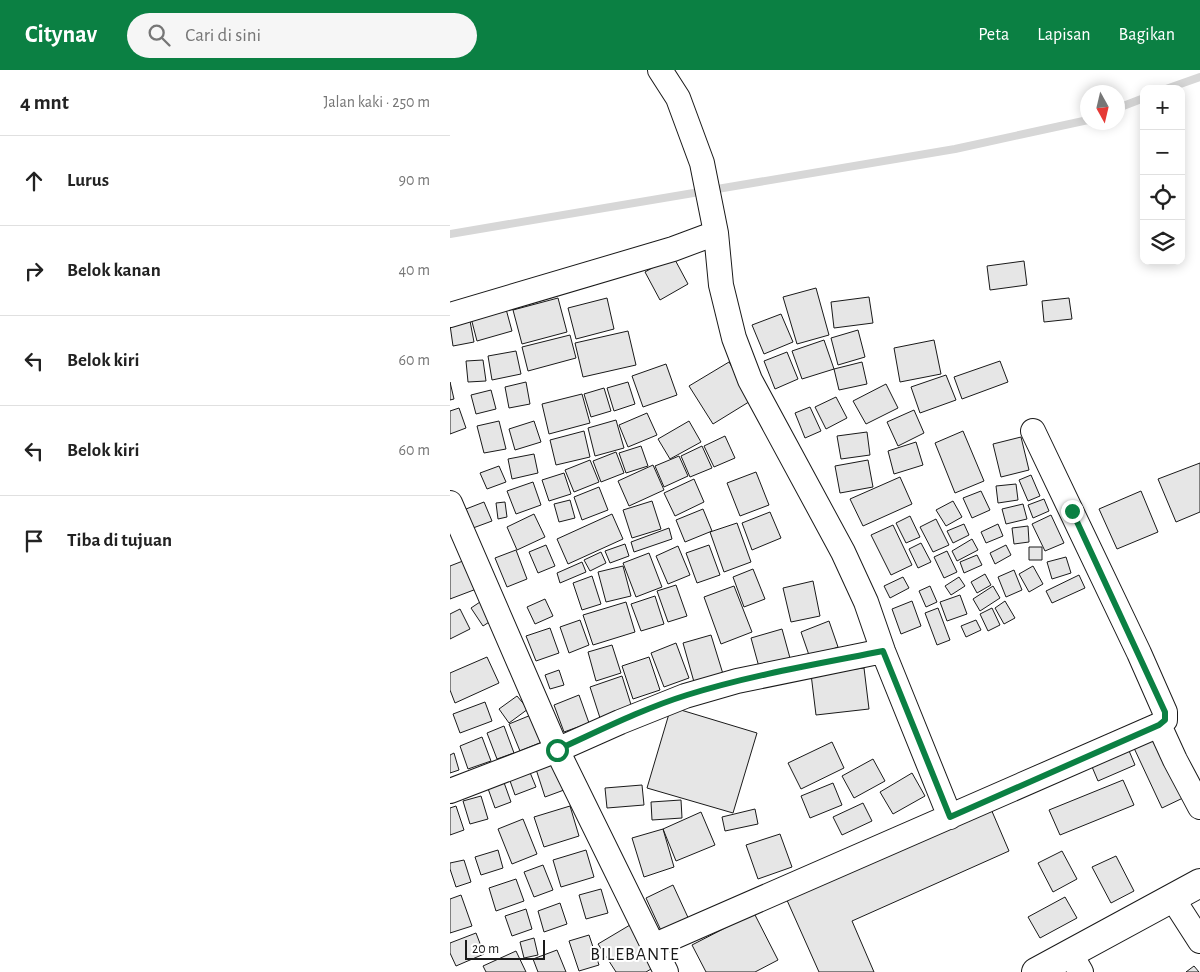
<!DOCTYPE html>
<html lang="id">
<head>
<meta charset="utf-8">
<style>
	:root { --surface:#fff; --page:#f6f6f6; --text:#222; --muted:#767676; --line:#e0e0e0; --accent:#0b8043 }
	body { margin:0; font-family:"Alegreya Sans",sans-serif; background:var(--page); color:var(--text) }
	.controls { position:absolute; right:15px; top:15px; display:grid; overflow:hidden; border-radius:10px; box-shadow:0 2px 12px #0003 }
	.controls button { width:45px; height:45px; display:grid; place-items:center; padding:0; border:0; border-bottom:1px solid var(--line); background:var(--surface); color:var(--text); font:25px sans-serif }
	.compass { position:absolute; left:630px; top:15px; width:45px; height:45px; border-radius:50%; background:var(--surface); box-shadow:0 2px 12px #0003; rotate:172deg }
	.scale { position:absolute; left:15px; bottom:12px; width:80px; box-sizing:border-box; padding-left:5px; border:2px solid #1a1a1a; border-top:0; font-size:14px; line-height:18px; white-space:nowrap; color:#1a1a1a; -webkit-text-stroke:4px #fff; paint-order:stroke }
	.stop { position:absolute; width:15px; height:15px; margin:-11px; border:4px solid #0b8043; border-radius:50%; background:#fff }
	.stop.end { background:#0b8043; border-color:#fff; box-shadow:0 1px 5px #0008 }
	.list { margin:0; padding:0; list-style:none }
	h2 { display:flex; justify-content:space-between; align-items:center; height:65px; margin:0; padding:0 20px; font-size:21px }
	h2 small { font-size:16px; font-weight:400; color:var(--muted) }
	.list li { display:grid; grid-template-columns:32px 1fr auto; gap:15px; align-items:center; box-sizing:border-box; height:90px; padding:0 20px; border-top:1px solid var(--line) }
	.list b { display:block; font-size:19px; white-space:nowrap }
	.list em { font-size:16px; font-style:normal; color:var(--muted) }
	.icon { flex:none; width:28px; height:28px; fill:none; stroke:currentColor; stroke-width:2; stroke-linecap:round; stroke-linejoin:round }
	.map { position:relative; flex:none; width:750px; height:902px; overflow:hidden }
	header { display:flex; align-items:center; gap:30px; box-sizing:border-box; height:70px; padding:0 25px; background:var(--accent); color:#fff }
	header strong { font-size:24px }
	nav { display:flex; gap:28px; margin-inline-start:auto; font-size:18px }
	.search { width:350px; height:45px; background:var(--page); display:flex; align-items:center; gap:12px; box-sizing:border-box; padding:0 18px; border-radius:28px; color:var(--muted); font-size:19px }
	main { display:flex }
	aside { flex:1; background:var(--surface) }
	.map>svg:first-child { display:block }
	.lines { fill:none; stroke-linecap:round; stroke-linejoin:round }
	.stream { stroke:#d7d7d7; stroke-width:8 }
	.building { fill:#e6e6e6; stroke:#1a1a1a }
	.street-casing { stroke:#1a1a1a; stroke-width:26 }
	.secondary-casing { stroke:#1a1a1a; stroke-width:30 }
	.street { stroke:#fff; stroke-width:24 }
	.secondary { stroke:#fff; stroke-width:28 }
	.route { stroke:#0b8043; stroke-width:6 }
	.labels { text-anchor:middle; stroke-width:4; stroke-linejoin:round; paint-order:stroke }
	.quarter-label { font-size:18px; letter-spacing:1px; fill:#1a1a1a; stroke:#fff }
</style>
</head>
<body>
<header>
<strong>Citynav</strong>
<div class="search"><svg class="icon" aria-label="search" viewBox="0 0 24 24"><circle cx="10" cy="10" r="6"/><path d="M15 15l6 6"/></svg>Cari di sini</div>
<nav><a>Peta</a><a>Lapisan</a><a>Bagikan</a></nav>
</header>
<main>
<aside>
<h2>4 mnt<small>Jalan kaki · 250 m</small></h2>
<ul class="list">
<li><svg class="icon" aria-label="ahead" viewBox="0 0 24 24"><path d="M12 20V5M6 11l6-6 6 6"/></svg><div><b>Lurus</b></div><em>90 m</em></li>
<li><svg class="icon" aria-label="right" viewBox="0 0 24 24"><path d="M7 20v-9h11M14 6l5 5-5 5"/></svg><div><b>Belok kanan</b></div><em>40 m</em></li>
<li><svg class="icon" aria-label="left" viewBox="0 0 24 24"><path d="M17 20v-9H6M10 6l-5 5 5 5"/></svg><div><b>Belok kiri</b></div><em>60 m</em></li>
<li><svg class="icon" aria-label="left" viewBox="0 0 24 24"><path d="M17 20v-9H6M10 6l-5 5 5 5"/></svg><div><b>Belok kiri</b></div><em>60 m</em></li>
<li><svg class="icon" aria-label="arrive" viewBox="0 0 24 24"><path d="M6 21V4h12l-3 4 3 4H6"/></svg><div><b>Tiba di tujuan</b></div></li>
</ul>
</aside>
<div class="map">
<svg width="750" height="902" viewBox="0 0 750 902">
	<rect width="100%" height="100%" fill="#fff"/>
	<g class="lines">
		<path class="stream" d="M716,19L750,7
			M668,38L694,28
			M0,164L505,79L638,50"/>
	</g>
	<path class="building" d="M223,186L238,214L210,230L195,202Z
		M574,191L577,215L540,220L537,196Z
		M366,218L379,265L347,274L333,227Z
		M419,227L423,253L384,258L381,232Z
		M108,228L117,262L72,274L63,240Z
		M157,228L164,259L126,269L118,238Z
		M619,228L622,249L594,252L592,231Z
		M56,239L62,261L27,271L21,248Z
		M331,244L343,272L314,284L302,255Z
		M20,251L24,272L3,276L0,255Z
		M408,260L415,287L388,295L381,268Z
		M178,261L186,295L133,307L125,273Z
		M120,265L126,288L78,301L72,277Z
		M374,270L384,299L352,309L342,281Z
		M484,270L491,304L450,312L444,278Z
		M66,281L71,304L42,310L38,286Z
		M337,282L348,309L325,319L314,291Z
		M33,290L36,311L18,312L16,291Z
		M550,291L558,312L512,329L504,307Z
		M279,292L302,330L263,354L239,316Z
		M412,292L417,314L389,320L384,299Z
		M216,294L227,325L193,337L182,306Z
		M496,305L506,330L470,343L461,317Z
		M0,312L4,329L0,330Z
		M76,312L80,334L59,338L55,317Z
		M178,312L185,334L164,341L157,318Z
		M436,314L448,338L416,354L403,331Z
		M154,318L161,341L141,347L134,324Z
		M41,320L46,339L26,344L21,325Z
		M132,324L140,353L99,364L92,334Z
		M386,327L397,348L376,359L365,337Z
		M360,337L371,361L355,368L345,343Z
		M9,338L16,358L0,364V341Z
		M464,340L474,363L448,376L437,352Z
		M197,343L207,365L178,377L169,355Z
		M166,350L174,378L145,386L138,358Z
		M49,351L56,379L34,383L27,356Z
		M84,351L91,372L65,380L59,359Z
		M239,351L251,372L220,389L208,369Z
		M134,361L140,387L106,395L100,370Z
		M513,361L534,411L505,423L485,373Z
		M417,362L420,385L391,389L387,366Z
		M275,366L285,388L264,397L254,376Z
		M571,367L579,400L551,407L543,374Z
		M466,372L473,395L444,404L438,381Z
		M191,376L198,396L176,403L169,383Z
		M252,376L262,398L240,407L231,386Z
		M166,382L174,403L151,412L143,391Z
		M84,384L88,403L62,409L58,389Z
		M229,386L238,406L214,417L205,396Z
		M140,390L149,412L124,422L115,400Z
		M418,390L423,417L390,423L385,396Z
		M750,393V442L726,452L708,409Z
		M203,395L214,420L179,436L168,411Z
		M49,396L56,412L37,419L30,403Z
		M306,402L319,435L290,446L277,413Z
		M114,403L121,424L99,431L92,410Z
		M581,405L590,426L578,431L569,410Z
		M450,407L462,434L413,456L400,429Z
		M244,409L254,432L225,446L214,423Z
		M83,412L91,435L66,444L57,421Z
		M566,414L568,430L548,433L546,416Z
		M149,417L158,440L132,450L124,427Z
		M531,421L540,440L522,448L513,428Z
		M691,421L708,462L667,479L649,439Z
		M594,429L599,441L583,448L578,435Z
		M120,430L125,448L109,452L104,434Z
		M202,431L211,459L182,468L173,440Z
		M503,431L512,447L496,456L486,440Z
		M34,432L42,451L23,458L16,439Z
		M55,432L57,447L48,449L46,433Z
		M573,434L577,449L556,454L552,439Z
		M253,439L262,461L235,472L226,450Z
		M320,442L331,468L302,480L292,453Z
		M84,444L95,467L67,480L57,457Z
		M162,444L173,469L118,494L107,469Z
		M601,445L614,473L595,481L582,454Z
		M460,446L470,467L456,473L446,453Z
		M486,449L499,475L483,482L470,457Z
		M287,453L301,492L274,502L260,462Z
		M514,454L519,465L503,473L497,461Z
		M548,454L553,466L536,473L531,462Z
		M443,455L462,495L441,505L421,465Z
		M578,456L579,472L564,474L562,458Z
		M219,458L222,469L184,482L181,472Z
		M522,469L528,480L507,491L502,481Z
		M471,473L481,492L468,498L459,479Z
		M175,474L179,486L160,493L155,481Z
		M96,475L105,496L88,503L79,482Z
		M259,475L270,505L247,513L236,483Z
		M556,475L561,485L545,494L540,483Z
		M228,476L240,505L218,514L206,486Z
		M579,477H592V490H579Z
		M66,480L77,509L57,517L45,488Z
		M497,481L507,502L494,508L484,487Z
		M151,482L156,493L140,501L134,490Z
		M199,483L212,517L186,527L173,493Z
		M527,485L532,495L514,503L510,492Z
		M616,487L621,503L602,509L597,492Z
		M18,489L29,518L0,529V496Z
		M132,492L136,502L110,513L107,503Z
		M173,496L181,526L156,532L148,502Z
		M583,496L593,514L579,522L569,504Z
		M303,499L315,529L294,537L283,507Z
		M564,500L572,520L556,527L548,507Z
		M535,504L541,515L527,523L521,512Z
		M629,505L635,518L602,533L596,521Z
		M142,506L151,534L132,540L123,513Z
		M453,507L459,518L440,528L434,516Z
		M509,507L515,516L501,525L495,516Z
		M363,511L370,546L341,552L333,518Z
		M226,515L237,546L218,552L207,521Z
		M284,516L302,562L271,574L254,527Z
		M480,516L487,532L476,537L469,521Z
		M543,516L550,528L530,541L523,529Z
		M510,525L517,544L497,551L490,532Z
		M205,526L214,554L191,561L181,534Z
		M36,528L47,547L33,556L21,538Z
		M95,529L103,546L85,554L77,537Z
		M462,531L471,556L451,564L442,539Z
		M555,531L565,548L554,554L545,538Z
		M176,532L185,562L143,575L133,545Z
		M488,538L500,570L487,575L475,543Z
		M542,538L550,555L538,561L530,544Z
		M10,539L20,559L0,569V544Z
		M130,550L139,575L119,583L110,557Z
		M526,550L531,560L516,567L511,556Z
		M379,551L388,577L360,588L351,562Z
		M100,558L109,583L86,591L76,566Z
		M332,559L340,588L309,597L301,568Z
		M261,565L273,604L244,612L233,573Z
		M226,573L239,608L214,617L201,583Z
		M162,575L171,603L146,611L138,582Z
		M37,587L49,613L5,633L0,620V603Z
		M199,587L210,620L183,629L172,596Z
		M414,598L419,639L366,645L361,604Z
		M109,600L114,615L100,619L95,605Z
		M172,606L183,641L151,651L140,617Z
		M129,625L139,653L114,662L104,635Z
		M67,626L78,639L59,653L49,639Z
		M35,632L42,651L10,663L3,644Z
		M221,637L307,663L283,743L197,718Z
		M81,645L92,672L70,681L59,654Z
		M54,656L64,683L47,689L37,663Z
		M32,667L41,691L18,699L10,676Z
		M707,667L735,727L712,738L684,678Z
		M382,672L394,698L351,719L338,693Z
		M677,676L685,695L648,711L640,692Z
		M4,683L9,700L0,703V685Z
		M103,687L114,720L95,727L84,693Z
		M423,689L435,711L404,728L392,706Z
		M79,700L86,717L65,725L59,708Z
		M462,703L475,726L443,744L430,722Z
		M52,707L61,732L45,738L36,713Z
		M673,710L684,735L610,765L599,740Z
		M383,713L392,735L360,748L351,726Z
		M192,715L194,735L157,738L155,718Z
		M31,726L38,749L20,754L13,731Z
		M231,730L232,748L202,750L201,732Z
		M413,733L422,751L392,765L383,747Z
		M6,736L14,760L0,765V738Z
		M120,736L129,766L94,777L84,747Z
		M305,739L308,754L275,761L272,747Z
		M541,739L559,781L402,851L424,902H369L336,828Z
		M251,742L265,775L226,791L213,759Z
		M73,749L87,784L62,794L48,759Z
		M213,759L224,797L194,807L182,768Z
		M330,764L342,797L308,809L296,775Z
		M48,780L53,798L31,805L25,787Z
		M136,780L144,807L111,817L103,790Z
		M612,781L627,809L603,822L588,793Z
		M666,786L684,821L661,833L642,797Z
		M14,790L21,812L6,817L0,799V793Z
		M93,795L103,820L84,827L74,802Z
		M66,809L74,831L46,841L39,818Z
		M223,815L241,854L214,867L196,828Z
		M151,819L158,843L136,849L129,825Z
		M11,825L22,856L0,863V829Z
		M615,827L627,848L590,868L578,847Z
		M110,833L117,854L94,862L88,841Z
		M76,839L82,859L62,866L55,846Z
		M304,843L328,890L305,902H256L242,875Z
		M185,852L211,893L196,902H166L148,874Z
		M26,863L34,884L6,896L0,883V873Z
		M139,865L149,895L129,901L119,871Z
		M84,868L88,885L74,888L70,872Z
		M107,880L116,902H88L83,889Z
		M66,881L76,902H36L33,896Z
		M744,896L749,902H736Z"/>
	<g class="lines">
		<g class="street-casing">
			<path id="street" d="M266,163L271,215L284,268L300,310L393,482L416,532L433,581L500,747
				M0,245L223,179L266,163L252,93L228,28L210,0
				M0,433L107,680L216,902
				M709,655L725,690L750,737
				M0,721L107,680L170,652L235,626L287,611L433,581
				M723,829L750,871
				M203,876L709,655L715,650V642L689,583L583,361
				M620,883L631,902"/>
		</g>
		<g class="secondary-casing">
			<path id="secondary" d="M586,902L750,813"/>
		</g>
		<use href="#street" class="street"/>
		<use href="#secondary" class="secondary"/>
	</g>
	<g class="lines">
		<path class="route" d="M107,680C149,661 192,639 237,625C301,605 367,594 433,581L500,747L709,655L715,650V642L622,441"/>
	</g>
	<g class="labels">
		<g class="quarter-label">
			<text x="185" y="890">BILEBANTE</text>
		</g>
	</g>
</svg>
<div class="controls">
<button>+</button>
<button>−</button>
<button><svg class="icon" aria-label="locate" viewBox="0 0 24 24"><circle cx="12" cy="12" r="6"/><path d="M12 2v4M12 18v4M2 12h4M18 12h4"/></svg></button>
<button><svg class="icon" aria-label="layers" viewBox="0 0 24 24"><path d="M12 4l9 5-9 5-9-5zM3 14l9 5 9-5"/></svg></button>
</div>
<svg class="compass" viewBox="-18 -18 36 36"><path d="M0-13l5 13h-10z" fill="#e53935"/><path d="M0 13l5-13h-10z" fill="#767676"/></svg>
<div class="scale">20 m</div>
<div class="stop" style="left:107px;top:680px"></div>
<div class="stop end" style="left:622px;top:441px"></div>
</div>
</main>
</body>
</html>
